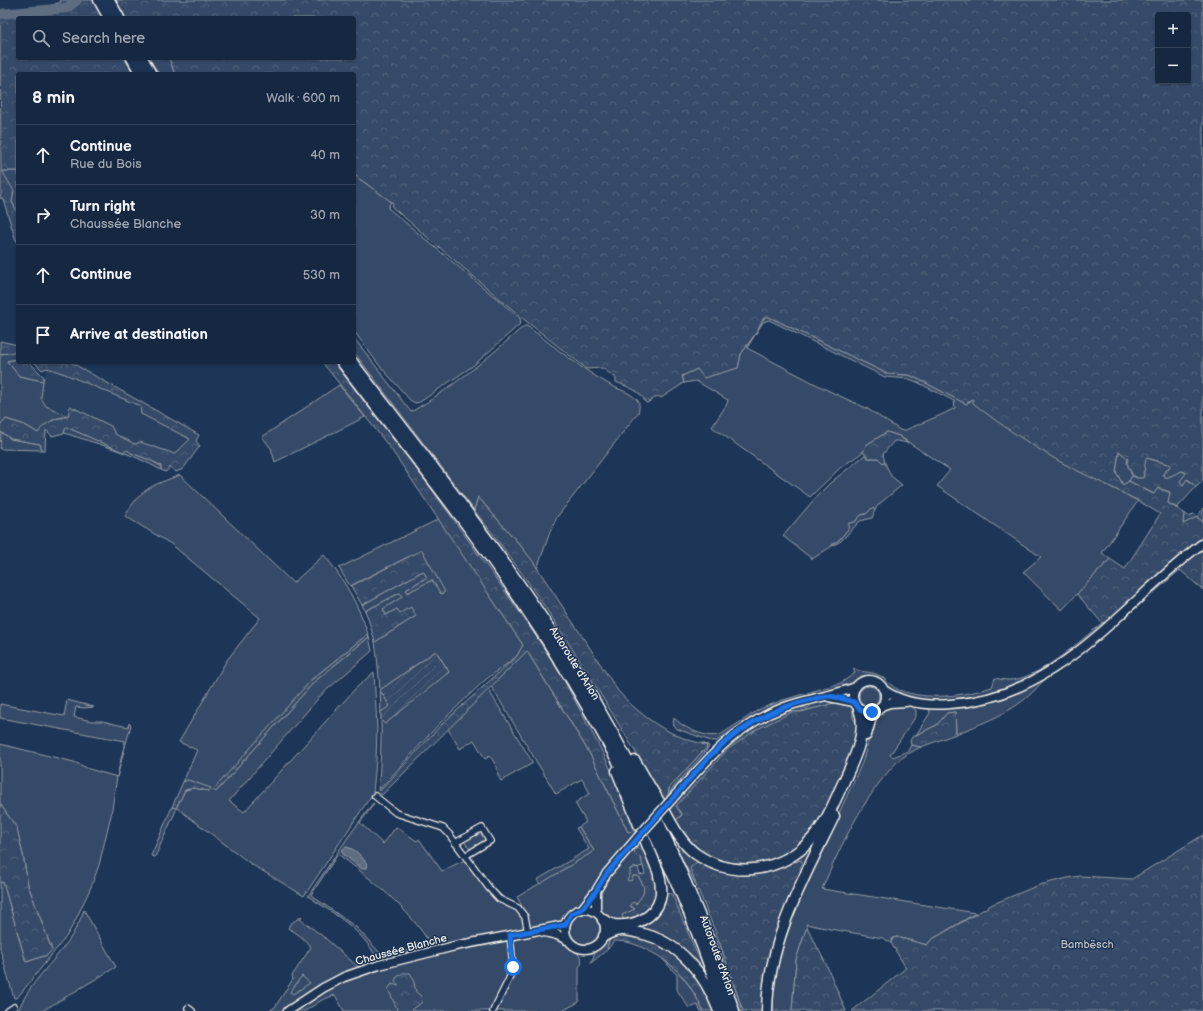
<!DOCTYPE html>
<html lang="en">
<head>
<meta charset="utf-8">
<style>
	:root { --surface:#162841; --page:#1f3048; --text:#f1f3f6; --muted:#9ea6b1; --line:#35445a }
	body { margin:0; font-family:"Balsamiq Sans",sans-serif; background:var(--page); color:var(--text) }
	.controls { position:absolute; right:12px; top:12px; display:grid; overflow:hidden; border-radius:4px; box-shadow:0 1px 3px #0004 }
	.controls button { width:36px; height:36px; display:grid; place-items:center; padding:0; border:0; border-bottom:1px solid var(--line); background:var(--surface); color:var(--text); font:20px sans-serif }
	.stop { position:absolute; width:12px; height:12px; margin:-9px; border:3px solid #1a73e8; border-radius:50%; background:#fff }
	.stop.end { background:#1a73e8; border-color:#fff; box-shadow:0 1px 4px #0008 }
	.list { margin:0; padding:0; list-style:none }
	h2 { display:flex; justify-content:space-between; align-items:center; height:52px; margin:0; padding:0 16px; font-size:17px }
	h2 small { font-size:13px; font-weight:400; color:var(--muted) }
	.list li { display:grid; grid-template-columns:26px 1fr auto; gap:12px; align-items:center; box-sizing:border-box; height:60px; padding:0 16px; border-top:1px solid var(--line) }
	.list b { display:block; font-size:15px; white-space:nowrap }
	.list p { margin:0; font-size:13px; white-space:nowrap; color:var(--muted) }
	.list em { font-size:13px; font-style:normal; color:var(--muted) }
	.icon { flex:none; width:22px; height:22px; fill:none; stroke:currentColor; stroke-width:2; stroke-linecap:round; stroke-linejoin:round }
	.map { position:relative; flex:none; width:1203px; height:1011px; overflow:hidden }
	.search { position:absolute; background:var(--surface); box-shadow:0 1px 3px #0004; left:16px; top:16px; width:340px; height:44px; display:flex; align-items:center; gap:10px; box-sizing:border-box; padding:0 14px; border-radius:4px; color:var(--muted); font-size:15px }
	.panel { position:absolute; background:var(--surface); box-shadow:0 1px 3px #0004; left:16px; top:72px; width:340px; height:292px; border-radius:4px }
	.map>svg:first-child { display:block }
	.built { fill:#2a4060 }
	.grass { fill:#354a67; stroke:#949ea8; fill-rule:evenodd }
	.forest { fill:url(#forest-crowns); stroke:#949ea8; fill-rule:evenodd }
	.park { fill:url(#park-tufts); stroke:#949ea8 }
	.garden { fill:url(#garden-furrows); stroke:#949ea8 }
	.water { fill:url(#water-ripples); stroke:#9aa2ab }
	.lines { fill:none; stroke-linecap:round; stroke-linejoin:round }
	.river { stroke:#5e6d82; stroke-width:10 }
	.minor-casing { stroke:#f4f1e8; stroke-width:8 }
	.secondary-casing { stroke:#f4f1e8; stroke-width:11 }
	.motorway-casing { stroke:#f4f1e8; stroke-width:13 }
	.minor { stroke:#1d3557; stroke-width:5.5 }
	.secondary { stroke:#1d3557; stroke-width:8 }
	.motorway { stroke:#1d3557; stroke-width:10 }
	.secondary-bridge-casing { stroke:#f4f1e8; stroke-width:11; stroke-linecap:butt }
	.secondary-bridge { stroke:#1d3557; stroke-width:8 }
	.route { stroke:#1a73e8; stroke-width:5 }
	.labels { text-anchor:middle; stroke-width:3; stroke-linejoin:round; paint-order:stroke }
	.street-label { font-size:11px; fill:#f4f1e8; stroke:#1d3557 }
	.park-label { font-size:11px; fill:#bbbfc1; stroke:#1d3557 }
</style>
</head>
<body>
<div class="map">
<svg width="1203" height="1011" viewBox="0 0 1203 1011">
	<defs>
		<pattern id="forest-crowns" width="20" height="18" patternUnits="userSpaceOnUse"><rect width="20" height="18" fill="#354a67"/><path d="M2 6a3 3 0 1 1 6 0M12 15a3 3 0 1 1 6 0" fill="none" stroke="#53657d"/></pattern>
		<pattern id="park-tufts" width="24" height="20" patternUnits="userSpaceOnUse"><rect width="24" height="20" fill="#354a67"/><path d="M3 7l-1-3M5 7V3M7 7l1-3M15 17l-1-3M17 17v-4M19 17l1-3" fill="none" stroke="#53657d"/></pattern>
		<pattern id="garden-furrows" width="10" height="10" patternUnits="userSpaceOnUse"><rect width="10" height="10" fill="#354a67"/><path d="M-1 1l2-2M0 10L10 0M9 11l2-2" fill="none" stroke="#53657d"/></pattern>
		<pattern id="water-ripples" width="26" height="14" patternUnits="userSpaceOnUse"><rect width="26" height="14" fill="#5e6d82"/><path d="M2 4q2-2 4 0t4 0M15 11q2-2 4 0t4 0" fill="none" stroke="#768294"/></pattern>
	</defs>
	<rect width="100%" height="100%" fill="#1d3557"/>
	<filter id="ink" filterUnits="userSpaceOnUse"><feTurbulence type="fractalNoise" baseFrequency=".025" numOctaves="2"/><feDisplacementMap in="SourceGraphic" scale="8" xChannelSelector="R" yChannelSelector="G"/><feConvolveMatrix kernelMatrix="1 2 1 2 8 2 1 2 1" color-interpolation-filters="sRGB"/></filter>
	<g filter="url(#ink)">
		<path class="built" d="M47,368L65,374L140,406L141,414L190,438L175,454L140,442L135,444L115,434L70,406L68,416L62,414L46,406L41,398L43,381Z"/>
		<path class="grass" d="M149,58H169L175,74H159Z
			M1,171H18V213L12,202Z
			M354,175L391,201L388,208L520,318L521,323L474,365L420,402L415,403L410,400L379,365L354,331Z
			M767,316L888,374L909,375L916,378L966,404L973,399L990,416L1058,460L1138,501L1102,553L1110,559L1062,610L1023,572L1041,557L937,486L950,470L899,436L887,432L866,445L863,452L840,468L810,497L712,427L727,404L728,400L696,381L684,383L682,376L697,369L738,368L741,354L756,333L763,319ZM769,320L885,377L909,379L917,382L954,401L955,408L941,415L903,431L900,430L866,408L827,390L747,348L763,322Z
			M524,326H527C555,347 582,370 614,387C621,390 633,394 638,401C640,405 639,409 638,413L557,517L550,532L537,569L520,545L478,497L474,510L354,352V338L411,412C452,388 488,358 524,326Z
			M18,352V359L7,361L19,376L43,381L41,398L46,406L68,416L54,419L38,433L25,425L6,419L0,426V354Z
			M339,385L365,417L275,462L271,448L262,437Z
			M66,427L123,451L128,449L131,453L150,460L161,466V470C130,452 98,444 64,433Z
			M1,432L11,439L40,444L42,450L0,449Z
			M1119,451L1129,459L1127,463L1132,476L1129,481L1123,485L1116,472Z
			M865,455L868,458H878L883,463H885L891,476L902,485L878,505L875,510L872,508L866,514L861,515L840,539L832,545V546L812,559L783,536L817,496L830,483Z
			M180,475L293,583L324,555C343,578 359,605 368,634L312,679L216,792L314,682L369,637L372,651L322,694L229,801L244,812L355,689L374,672L377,727L376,761L373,793L304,896L251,864L177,808L155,857L151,856L172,807L176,808L185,790L193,788L209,791L188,780L183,782L197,750L179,742L227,660L260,618L171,544L125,516C141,488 151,486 180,475Z
			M1203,508V522L1197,517L1183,525L1184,513L1190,517L1193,514L1197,517Z
			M439,519L523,645L517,656L484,681L440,723L378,791C383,742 382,690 375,642L416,616L399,613L397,609L386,615L383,609L401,597L400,593L365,611L362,605L423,571L427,577L406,590L433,580L441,594L422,550L350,586L339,568ZM436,651L449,672L390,706L380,690Z
			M1172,563L1180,570L1108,632L1042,682C1018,711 990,720 956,734L955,712L947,713L937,725L916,735L930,713L929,704L911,703L916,711V716L890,755L893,757L908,751L911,745L921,747C913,751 903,756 896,763C863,798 841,845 822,889L976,913L931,940L927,945L897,937L893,938L891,943L883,938L830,929L806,924L808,929L806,930L796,960L792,1011H773V993L777,965L787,926L862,763L868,743L871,724L884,708L910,702C903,698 895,695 888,690C883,686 881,679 872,677C860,675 853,687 842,690C827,695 810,694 794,699C765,707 741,723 717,741H711L677,729L673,724L674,718C685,729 705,738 720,735L760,709L783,700L841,683L855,673L853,668C861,673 868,671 876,674C885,677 890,686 899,690C926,701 965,696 992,687L995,678C999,679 1004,680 1008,680C1037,681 1080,641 1102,623L1108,621Z
			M527,651L590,754L628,832L633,830V820L647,852L641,859L644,866L630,869L633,876H638C639,879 642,882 643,885C647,893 638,904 630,906L635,909L624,921C600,923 600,912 596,892L583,904L572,910L557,927L539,931L564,940L569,947L576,951L581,958L582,963L579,967V1002L562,1011H344L335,995L322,1000L305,1011H269L275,1007L293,979L292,976L311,947C305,939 297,933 288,928L290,924L302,916L300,919L325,938L357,966L377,959C363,930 334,914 308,896L346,840L373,803L374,804L360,823L383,844L396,827L417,841L419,839L442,871L471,857C482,873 492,892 510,901V905L518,908L522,906L517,897L594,851L579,827L586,822L575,803L590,793L582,779L556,794L491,686ZM338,854C372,880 408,907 431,945L386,955L380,953L357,928L311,895Z
			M859 696a10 10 0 1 1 20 0a10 10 0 1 1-20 0Z
			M488,689L533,763L501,781L498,775L497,767L490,756L485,759L474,740L460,749L448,729Z
			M67,700L94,707L84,708L76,707L74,717L92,721H102L128,727L129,723L131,725L117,777L111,815L99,865L91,887L74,923L66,937L17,998H14L0,949V883L3,882L26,962L47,955L52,950L28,885L23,855L17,829L0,804V744L74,762L89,769L117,777L125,741L0,718V704L64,716Z
			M829,700L846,702C828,704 810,711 792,712L674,822L667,810C700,772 742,721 792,708C797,707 803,708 808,708L814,702Z
			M701,743L708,745L709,747L706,751L672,789L668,796L669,788L701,753L706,749L707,746Z
			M659,809L714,866L691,868L697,887L684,863Z
			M824,827L802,870L800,869L801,860L796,862L791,860Z
			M482,828L490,841L472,852L462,839Z
			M84,910L116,967L42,1011H18C29,983 52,964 69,940C75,931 80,920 84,910Z
			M570 929a15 15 0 1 1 30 0a15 15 0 1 1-30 0Z
			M612,934L607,947L608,949L591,963L596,950Z
			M719,941L743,1011H740L716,942Z
			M660,956C679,970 694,989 703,1011H700L698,1005L689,1008L677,990V975Z"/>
		<path class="forest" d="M60,0H1203V481L1196,487L1188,479L1183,485L1179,481L1185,472L1182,471L1167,478L1163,475L1171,465L1147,458L1143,479C1132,478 1131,472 1127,463L1128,459L1119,451L1116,472L1123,485L1129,481L1153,494L1158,488L1171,493L1168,503L1184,513L1183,524L1197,517L1203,522V590L1172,563L1108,621L1102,623L1077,594L1110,559L1125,569L1160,514C1128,493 1091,479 1057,460C1028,443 999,424 973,403V399L966,404L916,378L909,375L888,374L767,316L763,319L756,333L741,354L738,368L704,378L697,369L682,376L684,383L661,398L658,396L647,403L645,402C641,390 627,387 616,382V378L602,368L587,369L526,321L392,207L393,203L354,175V74H175L169,58H354V18H18V58H124L134,74H18V171H2L14,191L12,202L18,213V243L15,238L3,199L0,198L1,194L0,14L37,10L61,2ZM1158,15H1188V81H1158Z
			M0,341L18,345V352L0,354Z
			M18,359V362H29L44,377L43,381L19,376L7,361Z
			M34,362H70L74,364L199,435L196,441L200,446L183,469L176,472L170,467L166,472L161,470V466L150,460L131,453L128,450L123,452L66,427L64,433L52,436L46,430L45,450H42L40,444L11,439L1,432L0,434V426L6,419L25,425L38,433C45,421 56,419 68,416L70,406L111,426L115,434L135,444L140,442L175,454L190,439L141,414L140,406L65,374L47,368L42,370Z
			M322,362H334L428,484L514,604L557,667L605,757L633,820V831L628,832L590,754L527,651L382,795L379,792L442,724L517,656L523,645L391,449Z
			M887,432L899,436L908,443L898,441H894L883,454L885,463H883L878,458H868L863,452L866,445Z
			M478,497L520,545L532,560L618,691C636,711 656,727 681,737C689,741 699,742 707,746L706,749L701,753L669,788L668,796L664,802C643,763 619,725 596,687C559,626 519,566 474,510Z
			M872,508L875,510L872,518L860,521L841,541L832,546V545L840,539L848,529L849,523L855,522L861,515L866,514Z
			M422,550L445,592L441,594L432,580L407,593L406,590L427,577L423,571L362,605L351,586Z
			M400,593L402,597L383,609L386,615L397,609L400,613L411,607L416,616L375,642L368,618L365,611Z
			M368,634L369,637L314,682L216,792L213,790L312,679Z
			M846,702L853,708V718L857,724V737L850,760L823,815L805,840L784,857L759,865L732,864L715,859L699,851L692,845L674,822L682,815L676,806L727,750L757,729L792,712H801L834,703Z
			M955,712L956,734L921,747L911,745L910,741L912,737L937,725L947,713Z
			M188,780L211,788L209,791L193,788L185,790L176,808L172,807L183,782Z
			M0,804L17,828L23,855L28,885L52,950L47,955L26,962L3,882L0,883Z
			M579,827L594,851L540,884L537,880L589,849L576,828Z
			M1203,835V1011H852L906,968L891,943L893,938L897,937L927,945L931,940L993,904L1039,885L1068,878L1080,876L1132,879Z
			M636,848L647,852C654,874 667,898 642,915C638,918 630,919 624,921L622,915L635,909L630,905L633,902L636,904C645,892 647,890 638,876H633L632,880L629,881L627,880L630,875V869L638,867L640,875L645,874L641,859L634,852Z
			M791,860L796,862L800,860L803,863L800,869L802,870C789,900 773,930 768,962C766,978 766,995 764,1011H743L719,941L697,887L690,868L697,862L733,872Z
			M666,893L672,894L696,952L702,963L710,985L698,968L646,931L644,927Z
			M806,929H808L826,964L846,1011H792L796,960Z
			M625,933L666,946L695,973L715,1011H703C691,983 675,963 647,950C636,944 627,941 614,941L608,949L607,947L612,934Z
			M403,973H410L413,978L416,992L421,996L422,1002L411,1011H398L388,989L392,984L399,986L395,981L397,977Z"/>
		<path class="park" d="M1146,458L1171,465L1163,474L1166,478L1182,471L1186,473L1180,481L1183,485L1187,479L1196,487L1177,508L1168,503L1170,492L1158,488L1154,494L1129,481L1132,476L1137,478H1143Z
			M302,976L310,983L293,994L290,992Z"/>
		<path class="garden" d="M436,651L449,672L385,724L381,720V712L390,706L380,690Z"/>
		<path class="water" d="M346,847C356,849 361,856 367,864L366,868L362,869L343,854L342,850Z"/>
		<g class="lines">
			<path class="river" d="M0,14L67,8L77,0"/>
			<g class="minor-casing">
				<path id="minor" d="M375,796L396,813L443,828L449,834L489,888L499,899L518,908L525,917L528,932
					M455,843L482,828L490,841L465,856
					M188,1008L192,1011
					M8,1011L14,1007
					M493,1011L509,979L513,967L510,935"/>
			</g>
			<g class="secondary-casing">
				<path id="secondary" d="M853 696a16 16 0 1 1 32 0a16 16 0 1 1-32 0Z
					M884,690C903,703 927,706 950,704C1060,698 1122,603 1203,543
					M829,697L854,702
					M881,706L890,703L906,702
					M672,799C706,761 735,725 785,707C808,699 832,696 856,687
					M565 929a20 20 0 1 1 40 0a20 20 0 1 1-40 0Z
					M582,909L596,891L607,873L637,838
					M596,912V891
					M540,931L557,935L567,940
					M288,1011L323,988L344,977L379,965L455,946L565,925"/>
			</g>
			<g class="motorway-casing">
				<path id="motorway" d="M99,0L109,18
					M109,0L119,18
					M132,58L141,74
					M142,58L151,74
					M342,362C401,440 463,516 518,597C605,725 677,864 725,1011
					M352,362C418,448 485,532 545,622C625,742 689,874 734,1011
					M866,735L871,717L877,710
					M635,761C644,777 654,794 664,810C673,826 681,843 696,854C734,880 781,872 812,839C827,822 835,800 844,781C854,759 868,732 859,709
					M603,920C606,921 611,924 614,925C633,927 655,918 660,899C663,889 660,880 658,871L617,771
					M604,936C618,928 624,929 639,933C679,941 705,974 719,1011
					M767,1011C768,940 804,878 834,816"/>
			</g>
			<use href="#minor" class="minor"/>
			<use href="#secondary" class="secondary"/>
			<use href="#motorway" class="motorway"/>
			<g class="secondary-bridge-casing">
				<path id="secondary-bridge" d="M637,838L672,799"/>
			</g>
			<use href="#secondary-bridge" class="secondary-bridge"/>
		</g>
	</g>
	<g class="lines" filter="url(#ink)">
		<path class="route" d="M513,967L510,935L565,925L571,914L582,909L596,891L607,873L709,757C737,729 770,709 809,700C815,699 821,697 827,696C835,696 846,700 854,702C858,709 864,713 872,712"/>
	</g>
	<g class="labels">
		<g class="street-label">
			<text transform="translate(575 663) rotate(58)" y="4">Autoroute d'Arlon</text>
			<text transform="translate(401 949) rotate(-15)" y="4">Chaussée Blanche</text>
			<text transform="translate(718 955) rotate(70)" y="4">Autoroute d'Arlon</text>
		</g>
		<g class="park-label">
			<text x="1087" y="948">Bambësch</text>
		</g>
	</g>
</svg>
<div class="controls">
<button>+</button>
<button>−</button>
</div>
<div class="stop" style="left:513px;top:967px"></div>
<div class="stop end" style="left:872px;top:712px"></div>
<div class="search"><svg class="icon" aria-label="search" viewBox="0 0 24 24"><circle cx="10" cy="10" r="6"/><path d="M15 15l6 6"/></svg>Search here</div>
<section class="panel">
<h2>8 min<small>Walk · 600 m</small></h2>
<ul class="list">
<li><svg class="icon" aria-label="ahead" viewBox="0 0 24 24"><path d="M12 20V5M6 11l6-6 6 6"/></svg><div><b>Continue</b><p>Rue du Bois</p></div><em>40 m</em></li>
<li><svg class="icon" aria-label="right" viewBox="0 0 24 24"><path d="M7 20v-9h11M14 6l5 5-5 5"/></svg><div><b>Turn right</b><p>Chaussée Blanche</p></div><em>30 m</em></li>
<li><svg class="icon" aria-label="ahead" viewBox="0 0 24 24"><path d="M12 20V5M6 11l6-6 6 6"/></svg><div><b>Continue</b></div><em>530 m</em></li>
<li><svg class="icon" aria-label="arrive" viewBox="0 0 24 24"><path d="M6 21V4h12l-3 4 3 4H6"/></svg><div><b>Arrive at destination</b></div></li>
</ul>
</section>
</div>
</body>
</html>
